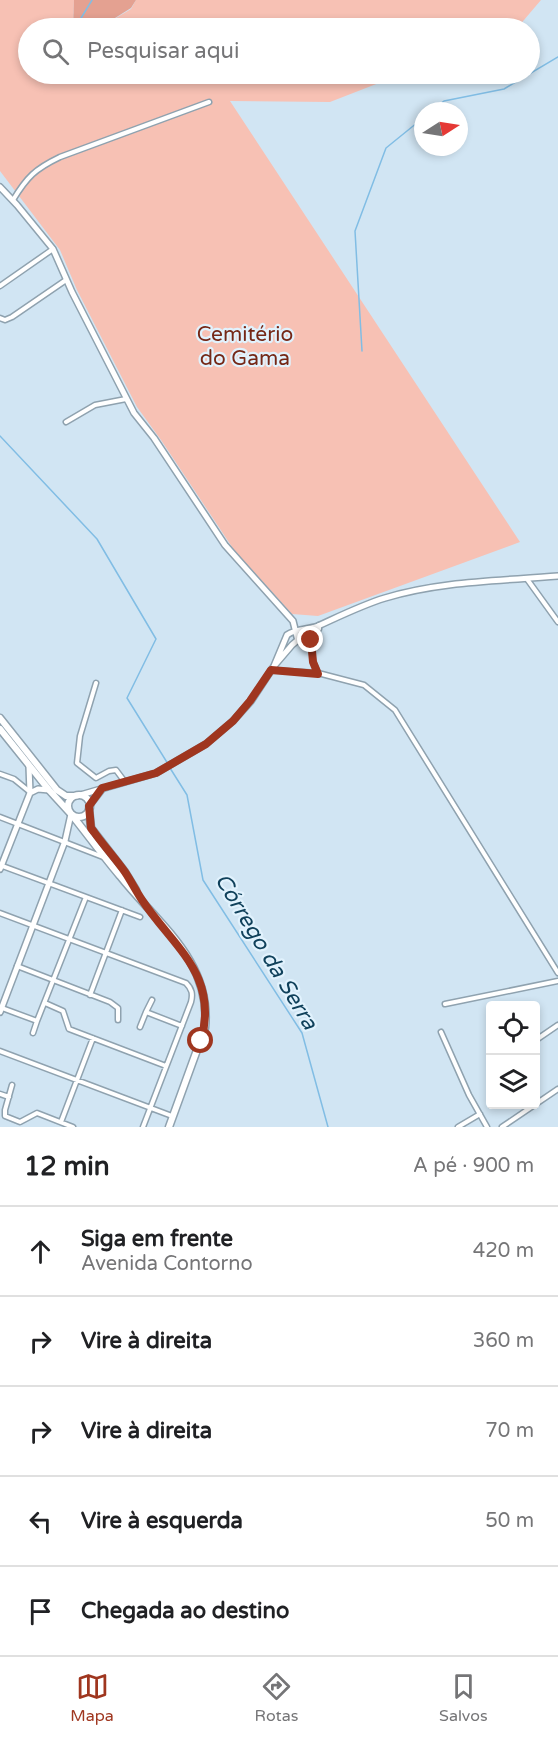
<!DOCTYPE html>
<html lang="pt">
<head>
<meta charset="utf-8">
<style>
	:root { --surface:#fff; --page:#f6f6f6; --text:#202124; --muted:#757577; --line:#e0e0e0; --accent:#9f361f }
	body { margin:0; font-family:"Varela Round",sans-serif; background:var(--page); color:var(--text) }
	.controls { position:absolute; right:18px; bottom:18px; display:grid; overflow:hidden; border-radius:6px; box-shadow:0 3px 9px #0003 }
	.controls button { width:54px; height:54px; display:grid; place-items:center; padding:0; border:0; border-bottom:2px solid var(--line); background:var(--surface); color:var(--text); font:30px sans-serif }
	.compass { position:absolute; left:414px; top:102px; width:54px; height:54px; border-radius:50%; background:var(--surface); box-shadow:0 3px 9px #0003; rotate:78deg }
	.stop { position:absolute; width:18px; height:18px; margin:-14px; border:4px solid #9f361f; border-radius:50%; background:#fff }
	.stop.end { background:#9f361f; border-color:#fff; box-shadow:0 2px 6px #0008 }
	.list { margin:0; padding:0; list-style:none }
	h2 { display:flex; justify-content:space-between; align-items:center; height:78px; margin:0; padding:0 24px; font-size:26px }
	h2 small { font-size:20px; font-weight:400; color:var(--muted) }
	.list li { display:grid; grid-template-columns:39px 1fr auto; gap:18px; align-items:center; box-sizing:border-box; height:90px; padding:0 24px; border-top:2px solid var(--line) }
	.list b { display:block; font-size:22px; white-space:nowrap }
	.list p { margin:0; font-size:20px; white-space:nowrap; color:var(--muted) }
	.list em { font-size:20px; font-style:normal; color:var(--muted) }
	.icon { flex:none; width:33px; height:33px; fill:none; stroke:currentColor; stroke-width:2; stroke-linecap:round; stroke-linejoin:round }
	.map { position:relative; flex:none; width:558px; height:1127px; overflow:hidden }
	.search { position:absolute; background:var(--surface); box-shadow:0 3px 9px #0003; left:18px; right:18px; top:18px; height:66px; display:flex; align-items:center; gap:15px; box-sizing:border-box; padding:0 21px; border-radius:33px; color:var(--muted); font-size:22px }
	.sheet { height:528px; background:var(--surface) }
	nav { display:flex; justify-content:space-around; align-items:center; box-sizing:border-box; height:84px; border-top:2px solid var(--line); background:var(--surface); font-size:16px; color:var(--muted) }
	nav a { display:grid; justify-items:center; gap:3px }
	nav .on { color:var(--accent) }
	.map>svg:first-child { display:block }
	.green { fill:#f7c1b4 }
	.forest { fill:#e4a191 }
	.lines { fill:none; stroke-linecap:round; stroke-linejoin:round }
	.stream { stroke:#81bde4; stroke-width:1.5 }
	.street-casing { stroke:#8fa2af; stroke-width:7 }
	.secondary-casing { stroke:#8fa2af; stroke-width:8 }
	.primary-casing { stroke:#8fa2af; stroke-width:9 }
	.street { stroke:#fff; stroke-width:4 }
	.secondary { stroke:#fff; stroke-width:5 }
	.primary { stroke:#fff; stroke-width:6 }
	.route { stroke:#9f361f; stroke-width:8 }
	.labels { text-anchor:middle; stroke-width:4.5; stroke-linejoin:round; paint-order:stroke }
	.park-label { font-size:21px; fill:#752716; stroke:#e1f2fd }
	.water-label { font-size:22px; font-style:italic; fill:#10415b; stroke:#e1f2fd }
</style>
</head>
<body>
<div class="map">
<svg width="558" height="1127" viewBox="0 0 558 1127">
	<rect width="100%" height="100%" fill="#d1e5f3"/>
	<path class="green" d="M0,0H74L73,28H28V74H402L330,102L230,101L520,542L318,616L292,614L234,550L161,440L137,407L77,290L60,250L0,171Z
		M136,0H541L518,27L514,28H99L131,9Z"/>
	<path class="forest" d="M74,0H136L131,8L99,28H73Z"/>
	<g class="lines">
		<path class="stream" d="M75,28L92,0
			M431,111L444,101L504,89L558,57
			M362,351L355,231L386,148L423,118
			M0,436L97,539L156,639L127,698L168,764
			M170,768L187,795L203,880L302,1033L328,1127"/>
		<g class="street-casing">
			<path id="street" d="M13,200C27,177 35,169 60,157L209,102
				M0,286L53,249
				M0,318L5,320L12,317L66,280
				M66,422L95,405L126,399
				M527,579L558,622
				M271,670L318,673L364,685L395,710L558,973
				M318,673L313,662L311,640L319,629V625
				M96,683L80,736L77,763L96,778L109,771L116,770L125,782
				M0,774L14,779L30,792
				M0,817L103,857
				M0,865L140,917
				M0,913L186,983C192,989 193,994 191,1002L143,1127
				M17,966L110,1002L118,1008V1020
				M90,995L122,910
				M152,1000L146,1012L182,1026
				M45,1003L63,1011L69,1029L166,1066
				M445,1004L558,981
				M2,1008L37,1021L33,1033
				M37,1021L86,897
				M140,1027L146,1012
				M441,1032L469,1095L487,1127
				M536,1040L558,1025
				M0,1051L172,1116
				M12,1085L5,1110V1116L20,1122L37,1113L73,1127
				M0,1094L9,1097
				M61,1122L93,1038
				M458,1127L480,1114
				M502,1127L558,1089"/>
		</g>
		<g class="secondary-casing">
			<path id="secondary" d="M0,187L17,205L53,249L72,292L134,413L154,438L225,545L293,621L298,641
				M274,666L287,635C296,628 308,630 318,626C340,616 362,605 385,598C440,581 501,581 558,576
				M30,793L38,789L49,790
				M77,796L156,773L206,744L233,721L251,701L274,666L292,645L312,628
				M89,806L103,788
				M0,869L30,793L29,766
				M0,1012L65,841L71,814"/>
		</g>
		<g class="primary-casing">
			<path id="primary" d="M0,718L57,790L66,796H75
				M0,729L49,790L70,813
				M68 806a11 11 0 1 1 22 0a11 11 0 1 1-22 0Z
				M89,809L91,828L125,872L136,890
				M71,814C88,835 103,856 120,876C157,923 212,961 205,1028L169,1127"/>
		</g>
		<use href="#street" class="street"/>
		<use href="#secondary" class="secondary"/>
		<use href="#primary" class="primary"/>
	</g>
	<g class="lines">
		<path class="route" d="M201,1041C219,974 174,948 142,900C136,891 131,881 125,872C116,859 104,846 94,832L91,828L89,806L102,788L156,773L206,744L233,721L250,701L271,670L318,674L313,662L311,640"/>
	</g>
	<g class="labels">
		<g class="park-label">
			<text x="245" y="341">Cemitério<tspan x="245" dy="24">do Gama</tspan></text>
		</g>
		<g class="water-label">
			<text transform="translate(267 951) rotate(59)" y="8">Córrego da Serra</text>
		</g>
	</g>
</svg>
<div class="controls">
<button><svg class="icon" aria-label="locate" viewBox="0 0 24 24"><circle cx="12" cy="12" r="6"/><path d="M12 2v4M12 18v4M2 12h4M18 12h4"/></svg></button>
<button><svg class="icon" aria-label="layers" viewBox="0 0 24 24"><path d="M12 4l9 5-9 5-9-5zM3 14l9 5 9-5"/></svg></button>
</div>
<svg class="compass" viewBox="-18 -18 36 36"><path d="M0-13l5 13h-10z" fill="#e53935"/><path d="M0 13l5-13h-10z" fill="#757577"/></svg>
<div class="stop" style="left:201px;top:1041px"></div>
<div class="stop end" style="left:311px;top:640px"></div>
<div class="search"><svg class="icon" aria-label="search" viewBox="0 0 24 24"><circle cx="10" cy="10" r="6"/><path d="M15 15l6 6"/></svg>Pesquisar aqui</div>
</div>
<section class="sheet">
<h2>12 min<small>A pé · 900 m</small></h2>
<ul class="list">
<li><svg class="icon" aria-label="ahead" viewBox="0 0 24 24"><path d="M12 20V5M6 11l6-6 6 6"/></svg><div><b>Siga em frente</b><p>Avenida Contorno</p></div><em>420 m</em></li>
<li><svg class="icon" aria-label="right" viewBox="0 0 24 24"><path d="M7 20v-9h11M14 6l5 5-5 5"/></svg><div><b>Vire à direita</b></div><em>360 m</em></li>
<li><svg class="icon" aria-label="right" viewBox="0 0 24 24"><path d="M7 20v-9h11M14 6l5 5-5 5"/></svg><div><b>Vire à direita</b></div><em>70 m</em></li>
<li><svg class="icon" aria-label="left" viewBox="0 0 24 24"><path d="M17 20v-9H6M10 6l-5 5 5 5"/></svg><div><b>Vire à esquerda</b></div><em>50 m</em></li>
<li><svg class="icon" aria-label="arrive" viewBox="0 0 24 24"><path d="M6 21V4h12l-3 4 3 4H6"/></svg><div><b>Chegada ao destino</b></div></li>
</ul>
</section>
<nav>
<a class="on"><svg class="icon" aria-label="map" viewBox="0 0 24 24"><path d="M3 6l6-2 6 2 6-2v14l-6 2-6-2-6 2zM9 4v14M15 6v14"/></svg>Mapa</a>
<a><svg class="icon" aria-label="directions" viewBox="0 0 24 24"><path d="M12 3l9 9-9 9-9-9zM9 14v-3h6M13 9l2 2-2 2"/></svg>Rotas</a>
<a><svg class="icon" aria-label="saved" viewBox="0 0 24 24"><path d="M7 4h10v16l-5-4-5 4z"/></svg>Salvos</a>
</nav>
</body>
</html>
